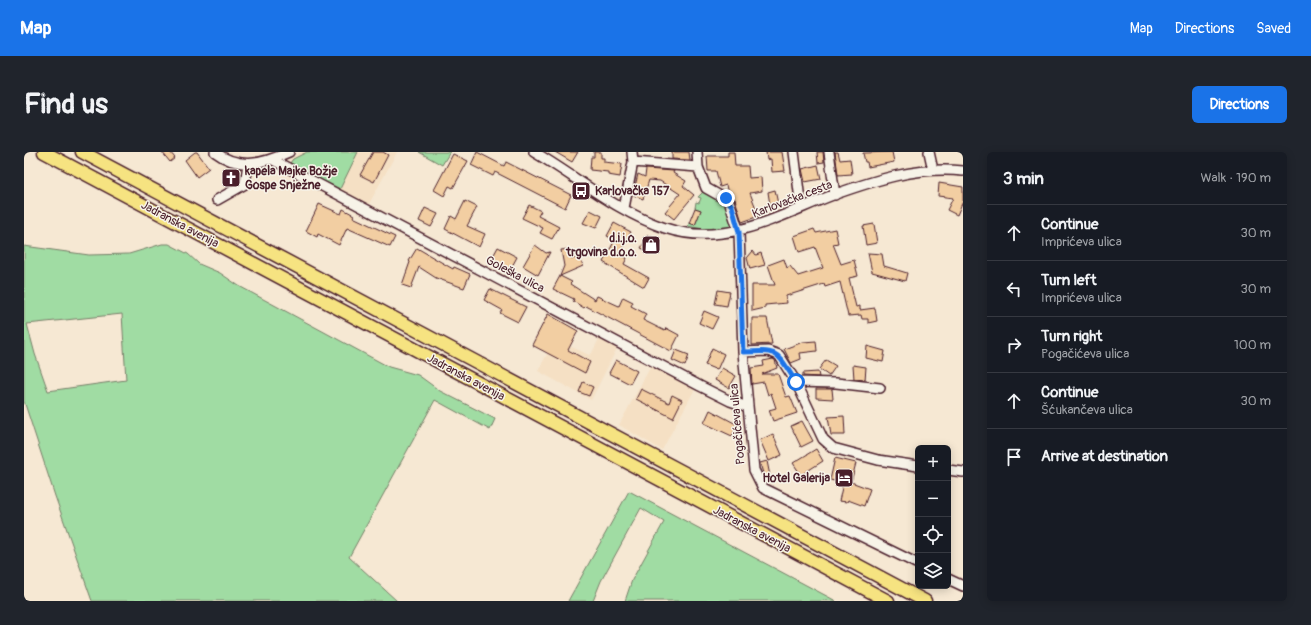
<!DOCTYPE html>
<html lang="en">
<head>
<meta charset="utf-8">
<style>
	:root { --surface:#171b24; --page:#20242c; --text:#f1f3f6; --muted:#9ea1a6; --line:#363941; --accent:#1a73e8 }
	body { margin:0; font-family:Pangolin,sans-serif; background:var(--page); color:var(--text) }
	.controls { position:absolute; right:12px; bottom:12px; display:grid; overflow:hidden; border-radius:6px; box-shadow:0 2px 10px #0003 }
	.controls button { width:36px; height:36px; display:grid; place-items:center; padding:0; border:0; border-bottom:1px solid var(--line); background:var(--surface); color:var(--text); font:20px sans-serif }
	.stop { position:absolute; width:12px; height:12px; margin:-9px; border:3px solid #1a73e8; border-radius:50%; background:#fff }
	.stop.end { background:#1a73e8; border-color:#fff; box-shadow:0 1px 4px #0008 }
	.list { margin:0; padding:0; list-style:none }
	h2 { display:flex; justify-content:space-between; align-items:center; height:52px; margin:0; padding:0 16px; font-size:17px }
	h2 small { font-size:13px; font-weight:400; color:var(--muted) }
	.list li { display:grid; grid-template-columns:26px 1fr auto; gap:12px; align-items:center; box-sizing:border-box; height:56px; padding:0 16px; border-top:1px solid var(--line) }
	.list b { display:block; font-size:15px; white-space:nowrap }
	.list p { margin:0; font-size:13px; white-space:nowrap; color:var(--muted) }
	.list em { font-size:13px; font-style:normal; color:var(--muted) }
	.icon { flex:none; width:22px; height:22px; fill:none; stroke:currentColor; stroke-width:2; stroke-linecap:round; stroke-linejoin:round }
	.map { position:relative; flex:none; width:939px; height:449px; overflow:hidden; border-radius:6px }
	header { display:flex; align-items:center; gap:24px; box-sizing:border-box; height:56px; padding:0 20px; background:var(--accent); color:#fff }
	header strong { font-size:19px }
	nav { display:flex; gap:22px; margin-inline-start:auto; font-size:14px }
	.intro { display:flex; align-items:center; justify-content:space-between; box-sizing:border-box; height:96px; padding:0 24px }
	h1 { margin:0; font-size:28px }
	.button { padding:10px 18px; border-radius:6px; background:var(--accent); color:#fff; font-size:14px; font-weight:700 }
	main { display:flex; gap:24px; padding:0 24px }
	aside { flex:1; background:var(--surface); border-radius:6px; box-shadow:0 2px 10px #0003 }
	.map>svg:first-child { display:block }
	.built { fill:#f5e0c4 }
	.green { fill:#a0dca3; stroke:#757e67; fill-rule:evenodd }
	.building { fill:#f2cea2; stroke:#4a1f2b }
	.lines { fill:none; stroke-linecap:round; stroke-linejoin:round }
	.minor-casing { stroke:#4a1f2b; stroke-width:12 }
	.major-casing { stroke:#4a1f2b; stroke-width:15 }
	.minor { stroke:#f7f3e8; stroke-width:9 }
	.major { stroke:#f6e381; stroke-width:12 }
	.route { stroke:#1a73e8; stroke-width:5 }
	.labels { text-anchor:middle; stroke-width:3; stroke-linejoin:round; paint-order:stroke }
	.poi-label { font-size:12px; font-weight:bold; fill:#4a1f2b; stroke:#f7f3e8; text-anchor:start }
	.street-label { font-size:12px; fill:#4a1f2b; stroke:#f7f3e8 }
</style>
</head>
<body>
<header>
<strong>Map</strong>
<nav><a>Map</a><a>Directions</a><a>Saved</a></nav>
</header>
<div class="intro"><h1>Find us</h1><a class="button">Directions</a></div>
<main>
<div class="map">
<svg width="939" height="449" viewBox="0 0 939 449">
	<rect width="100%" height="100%" fill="#f6e8d3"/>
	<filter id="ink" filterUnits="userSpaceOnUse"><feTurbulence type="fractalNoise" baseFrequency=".025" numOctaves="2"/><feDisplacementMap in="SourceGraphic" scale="8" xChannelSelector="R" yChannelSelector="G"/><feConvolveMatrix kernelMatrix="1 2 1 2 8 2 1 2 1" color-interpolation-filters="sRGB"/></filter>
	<g filter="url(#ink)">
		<path class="built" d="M277,0H373L345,52L270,15L266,11V7Z
			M576,185L594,194L567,248L514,219L531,187L565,203L568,201Z
			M628,212L672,235L638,298L595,273Z"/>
		<path class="green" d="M283,0H334L316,37L270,15L266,11L269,7Z
			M395,0H426L418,13Z
			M681,38L702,51L710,73C701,81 676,77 664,74L665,71L671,73L677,58L671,56L672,50L675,51L677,46L674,45Z
			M138,92H145L164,102L175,112L196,121L215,134L365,215L394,223L416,239L471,267L466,278L411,248L325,405L373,449H68L31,344L0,249V94L65,103L105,102ZM98,162L102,228L24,239L11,202L3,172Z
			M605,339L812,449H601L608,428L640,370L617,356L577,429L569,449H544Z"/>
		<path class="building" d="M138,0H146L151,6L146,10Z
			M171,0H173L185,16L173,25L161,8Z
			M349,0H359L364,3L350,30L336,23Z
			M453,0L480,14L482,10L547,43L541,56L471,20L469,24L447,13Z
			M531,0H554L548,10Z
			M570,0H577V6H580V10L598,12L596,25L584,23V20L566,18L567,5H570Z
			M648,0H665L666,8L648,7Z
			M704,0H710L711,14H724L725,26L737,25L738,39L726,41L735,64L718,70L711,47L704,42L702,33L696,35L692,19H684L683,4H704Z
			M742,0H758L761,19L748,20L747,7L743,8Z
			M793,0H799L800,10L794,11Z
			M811,0H814L816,8L826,7L828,22L814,23Z
			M868,0L870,10L844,15L843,10H841L839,1Z
			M429,2L444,9L429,36L425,34L420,44L410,38Z
			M794,13L797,27L781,30L778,17Z
			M204,17L213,19L210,31L206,34L200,32Z
			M622,17L650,19L649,21L662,29L659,34L670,43L650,67L641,60L656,42L636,29L625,28L619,47L609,43L614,22L621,25Z
			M915,31L939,35V49L933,63L923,58L929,46L914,44Z
			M751,38L754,52L746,53L744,40Z
			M441,49L453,55L443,74L461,82L455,95L421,77L427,64L432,67Z
			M295,52L317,62L319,57L330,63L329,65L371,85L366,95L323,76L315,93L294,82L293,85L282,79Z
			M505,53L517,59L514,64L535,75L528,87L516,81L519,76L498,66Z
			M401,56L414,62L407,75L395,69Z
			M671,56L677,58L671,73L665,71Z
			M566,58L578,64L572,76L559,71Z
			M590,71L607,80L595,102L603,106L600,112L625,126L620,135L579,110L591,88L583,84Z
			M850,72L853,91L842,93L839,74Z
			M790,77L792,81L811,77L814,91L809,92L817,112L830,108L834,124L825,126L832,155L836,154V158L851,156L853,169L844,171V167H838L837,163L824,164L816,130L801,135L800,132L762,144L763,151L741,153V156L728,159V133H751L744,113L760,107L763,116L766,114L774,124L799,116L791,95L775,100L770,84Z
			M624,83L636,89L630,102L617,96Z
			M511,93L522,101L526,100L514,123L499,114Z
			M474,95L493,105L486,118L467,108Z
			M393,96L429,117L430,115L446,122L440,136L412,126L395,115L387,136L378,133L386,110L385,109Z
			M545,97L548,107L556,105L559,114L536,124L540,114L537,98Z
			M729,99L732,103L737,101L741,113L726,117L723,106Z
			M844,101L858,102L860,114L883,121L881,129L848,120Z
			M536,124L548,130L546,132L571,148L573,144L595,154L599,145L609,150L607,154L622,162L619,168L641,179L642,176L655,183L647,199L562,154L560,156L549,149L550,147L529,137Z
			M466,137L502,155L494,170L476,161L478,158L460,148Z
			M694,138L706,140L703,154L691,152Z
			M680,159L694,165L688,177L675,171Z
			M524,162L554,179L544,198L566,210L561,221L508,193Z
			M728,166H743L748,192L728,193Z
			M792,189L793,199L776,201L777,207L767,211L760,197L779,190Z
			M843,194L861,199L859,210L842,206Z
			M688,196L700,202L693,218L681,213Z
			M652,198L665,203L661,214L648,208Z
			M749,207L751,208L753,216L738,222H754L762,245L766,244L773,261L749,269L745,258L752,256L747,241L744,243L740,230L728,232L727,216L740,214L739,209Z
			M592,208L613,219L606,232L585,221Z
			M802,208L812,214L805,224L795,217Z
			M829,213L842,215L841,228L830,227Z
			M698,216L712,224L705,236L691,228Z
			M794,220L795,225L779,224V221Z
			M559,230L569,235L565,244L555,240Z
			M617,237L645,251L648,243L658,248L649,266L612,247Z
			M792,237H808L809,247L792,246Z
			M686,258L714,273L708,284L680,271Z
			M820,264L821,283H807L804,265Z
			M778,269L789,289L777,295L767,274Z
			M749,282L758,303L745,309L736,288Z
			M792,297L799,309L777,323L769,311Z
			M811,306L832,311L827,330L846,337L840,354L824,348L823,350L815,349L819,331L806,328Z
			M743,309L746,324L740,325L736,311Z"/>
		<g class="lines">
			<g class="minor-casing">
				<path id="minor" d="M191,0C216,19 240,11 265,0
					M510,0C553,25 593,60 641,76C701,96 754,64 809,43C851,28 894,14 939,19
					M608,0L609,10
					M673,0L674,15L682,36L705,49L715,80L719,200L730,318L739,336L894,412
					M770,0L777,56
					M805,0L811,43
					M905,0L909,18
					M249,8L676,234L706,249L724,255
					M193,48L221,32L224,12
					M600,56L609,10L674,15
					M719,200L744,199L755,203L772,230L799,287L809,296L854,308L894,314
					M772,230L812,231L856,236
					M924,318L939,320
					M924,427L939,434"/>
			</g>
			<g class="major-casing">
				<path id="major" d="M20,0L864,449
					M58,0L901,449"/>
			</g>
			<use href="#minor" class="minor"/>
			<use href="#major" class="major"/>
		</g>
	</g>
	<g class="lines" filter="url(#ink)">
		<path class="route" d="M702,46L708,54L715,80L719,200C756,198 752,199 772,230"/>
	</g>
	<defs>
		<g id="church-square" transform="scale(1)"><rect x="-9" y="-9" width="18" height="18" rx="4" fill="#4a1f2b" stroke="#f7f3e8"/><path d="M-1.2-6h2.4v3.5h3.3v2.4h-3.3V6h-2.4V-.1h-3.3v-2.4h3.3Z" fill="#fff"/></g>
		<g id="bus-square" transform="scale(1)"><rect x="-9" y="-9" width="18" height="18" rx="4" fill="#4a1f2b" stroke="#f7f3e8"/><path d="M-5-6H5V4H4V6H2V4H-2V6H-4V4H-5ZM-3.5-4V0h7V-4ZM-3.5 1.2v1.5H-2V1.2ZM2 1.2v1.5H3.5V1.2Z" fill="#fff"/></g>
		<g id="shop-square" transform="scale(1)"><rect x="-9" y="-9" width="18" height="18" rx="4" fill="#4a1f2b" stroke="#f7f3e8"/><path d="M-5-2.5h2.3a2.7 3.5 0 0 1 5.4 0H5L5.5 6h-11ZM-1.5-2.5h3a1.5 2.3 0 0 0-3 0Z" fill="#fff"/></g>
		<g id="hotel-square" transform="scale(1)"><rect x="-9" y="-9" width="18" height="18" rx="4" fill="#4a1f2b" stroke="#f7f3e8"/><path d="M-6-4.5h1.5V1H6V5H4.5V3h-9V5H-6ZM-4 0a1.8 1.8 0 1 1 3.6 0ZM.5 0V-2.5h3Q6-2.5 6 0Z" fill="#fff"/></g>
	</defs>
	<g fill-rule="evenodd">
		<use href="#church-square" x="207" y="26"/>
		<use href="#bus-square" x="557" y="39"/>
		<use href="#shop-square" x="627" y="93"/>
		<use href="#hotel-square" x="820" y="326"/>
	</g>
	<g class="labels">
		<g class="poi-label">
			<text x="221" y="23">kapela Majke Božje<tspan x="221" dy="14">Gospe Snježne</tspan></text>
			<text x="571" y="43">Karlovačka 157</text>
			<text x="613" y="90" text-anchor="end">d.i.j.o.<tspan x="613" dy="14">trgovina d.o.o.</tspan></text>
			<text x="806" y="330" text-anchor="end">Hotel Galerija</text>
		</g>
		<g class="street-label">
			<text transform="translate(768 47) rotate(-21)" y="4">Karlovačka cesta</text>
			<text transform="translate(156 72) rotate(28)" y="4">Jadranska avenija</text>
			<text transform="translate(491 122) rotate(28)" y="4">Goleška ulica</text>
			<text transform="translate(442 225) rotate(28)" y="4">Jadranska avenija</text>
			<text transform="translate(713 272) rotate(-95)" y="4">Pogačićeva ulica</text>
			<text transform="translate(728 377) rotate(28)" y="4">Jadranska avenija</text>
		</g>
	</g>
</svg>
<div class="controls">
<button>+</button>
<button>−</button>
<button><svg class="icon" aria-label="locate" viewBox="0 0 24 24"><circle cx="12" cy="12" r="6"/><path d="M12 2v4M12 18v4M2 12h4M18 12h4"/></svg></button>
<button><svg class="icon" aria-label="layers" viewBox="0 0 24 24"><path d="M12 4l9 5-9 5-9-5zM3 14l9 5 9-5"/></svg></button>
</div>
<div class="stop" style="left:772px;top:230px"></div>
<div class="stop end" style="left:702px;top:46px"></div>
</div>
<aside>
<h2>3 min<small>Walk · 190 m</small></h2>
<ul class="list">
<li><svg class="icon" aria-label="ahead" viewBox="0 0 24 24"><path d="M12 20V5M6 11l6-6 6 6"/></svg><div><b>Continue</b><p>Imprićeva ulica</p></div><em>30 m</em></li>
<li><svg class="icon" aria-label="left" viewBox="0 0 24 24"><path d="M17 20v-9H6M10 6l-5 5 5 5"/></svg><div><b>Turn left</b><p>Imprićeva ulica</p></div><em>30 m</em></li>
<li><svg class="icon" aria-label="right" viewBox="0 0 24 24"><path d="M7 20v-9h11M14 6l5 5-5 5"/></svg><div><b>Turn right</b><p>Pogačićeva ulica</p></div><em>100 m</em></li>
<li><svg class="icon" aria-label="ahead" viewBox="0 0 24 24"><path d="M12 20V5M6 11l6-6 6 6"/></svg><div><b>Continue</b><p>Šćukančeva ulica</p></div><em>30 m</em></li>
<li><svg class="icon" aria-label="arrive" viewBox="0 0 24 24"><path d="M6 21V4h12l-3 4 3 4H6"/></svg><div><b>Arrive at destination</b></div></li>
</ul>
</aside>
</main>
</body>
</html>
